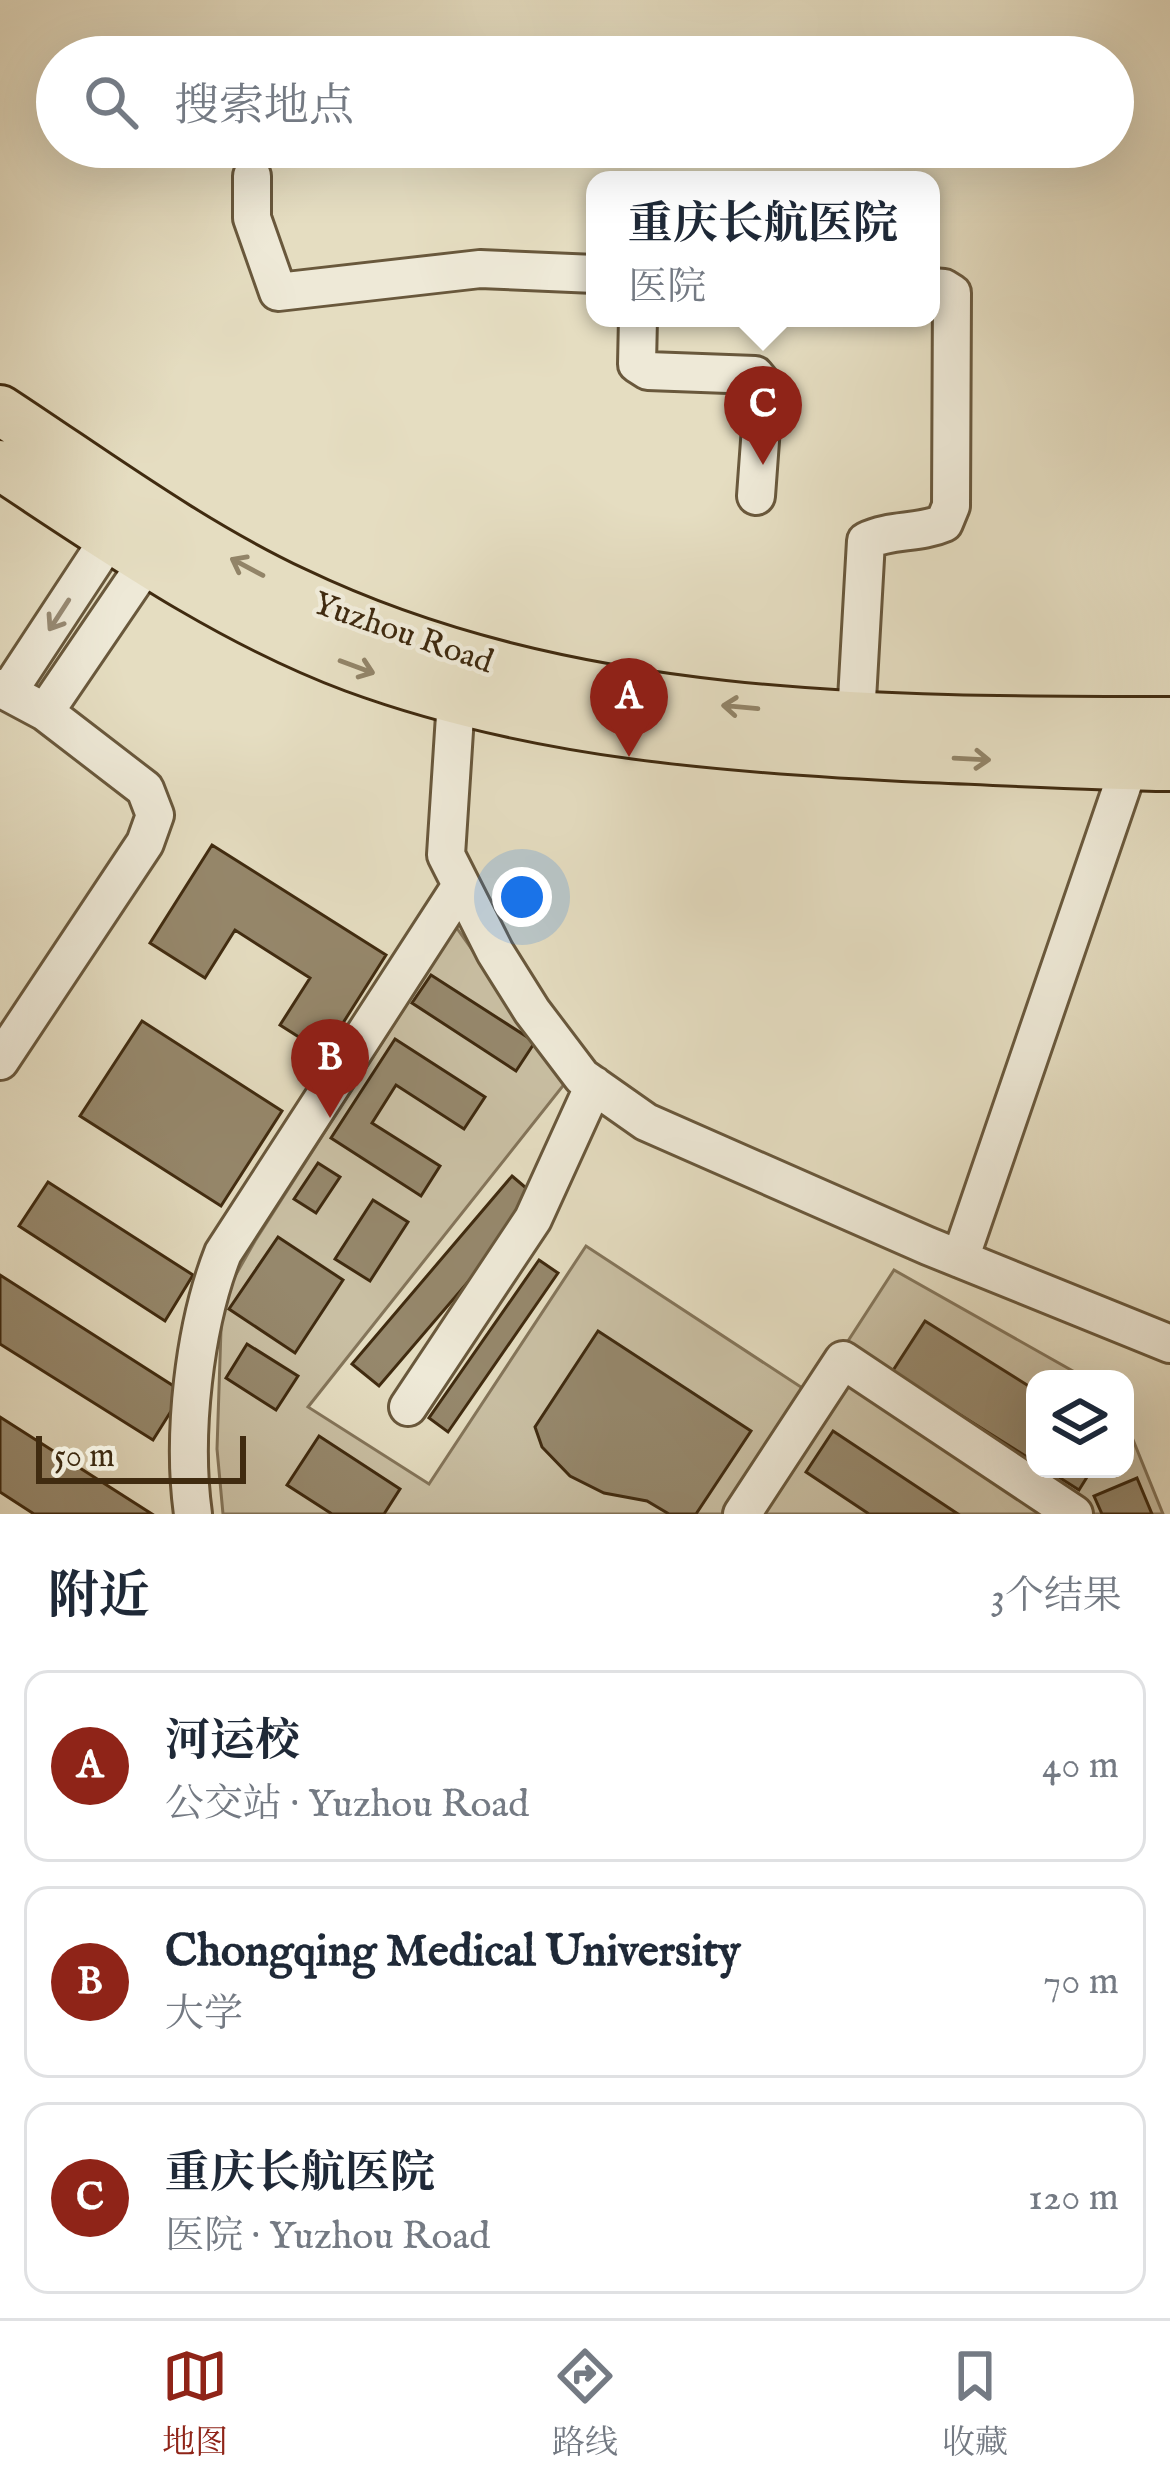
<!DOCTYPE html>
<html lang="zh">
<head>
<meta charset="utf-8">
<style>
	:root { --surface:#fff; --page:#f2f2f3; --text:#1f2937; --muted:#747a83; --line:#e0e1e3; --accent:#8f2418 }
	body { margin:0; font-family:"IM FELL English","Noto Serif SC",serif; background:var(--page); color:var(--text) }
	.controls { position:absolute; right:36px; bottom:36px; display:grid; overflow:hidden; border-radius:24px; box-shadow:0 12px 48px #0002 }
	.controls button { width:108px; height:108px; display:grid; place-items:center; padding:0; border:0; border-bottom:3px solid var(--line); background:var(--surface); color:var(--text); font:60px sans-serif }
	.scale { position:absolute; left:36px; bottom:30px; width:210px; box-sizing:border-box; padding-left:12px; border:6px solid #402b10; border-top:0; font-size:33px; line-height:42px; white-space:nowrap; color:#402b10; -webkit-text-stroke:9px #eee9d7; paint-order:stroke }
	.you { position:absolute; left:522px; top:897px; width:42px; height:42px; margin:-30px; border:9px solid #fff; border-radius:50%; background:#1a73e8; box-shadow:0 0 0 18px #1a73e833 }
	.badge { display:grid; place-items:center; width:78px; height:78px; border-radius:50%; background:var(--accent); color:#fff; font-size:39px; font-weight:700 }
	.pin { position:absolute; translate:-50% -99px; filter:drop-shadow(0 3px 6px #0008) }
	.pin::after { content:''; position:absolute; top:63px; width:42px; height:36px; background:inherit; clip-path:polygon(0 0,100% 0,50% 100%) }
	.popup { position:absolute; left:586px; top:171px; width:354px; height:156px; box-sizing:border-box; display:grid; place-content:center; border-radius:24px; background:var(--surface); filter:drop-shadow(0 3px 9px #0005); font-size:39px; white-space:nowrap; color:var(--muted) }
	.popup b { font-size:45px; color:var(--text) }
	.popup::after { content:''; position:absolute; left:50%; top:100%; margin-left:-24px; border:24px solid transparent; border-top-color:var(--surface) }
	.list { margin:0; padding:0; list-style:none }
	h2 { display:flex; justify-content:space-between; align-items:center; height:156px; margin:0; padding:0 48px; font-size:51px }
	h2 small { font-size:39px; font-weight:400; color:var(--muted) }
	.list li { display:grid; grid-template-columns:78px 1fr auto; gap:36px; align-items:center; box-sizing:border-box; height:192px; margin:0 24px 24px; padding:0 24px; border:3px solid var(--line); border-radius:24px }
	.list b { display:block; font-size:45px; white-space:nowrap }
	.list p { margin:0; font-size:39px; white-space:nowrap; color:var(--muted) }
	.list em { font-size:39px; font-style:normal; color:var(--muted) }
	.icon { flex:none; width:66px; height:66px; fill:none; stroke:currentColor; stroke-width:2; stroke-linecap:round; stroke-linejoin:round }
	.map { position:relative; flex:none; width:1170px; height:1514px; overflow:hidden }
	.search { position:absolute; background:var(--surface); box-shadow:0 12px 48px #0002; left:36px; right:36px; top:36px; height:132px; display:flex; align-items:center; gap:30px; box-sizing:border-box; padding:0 42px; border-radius:66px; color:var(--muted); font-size:45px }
	.sheet { height:804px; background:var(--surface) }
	nav { display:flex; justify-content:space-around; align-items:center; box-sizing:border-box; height:168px; border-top:3px solid var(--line); background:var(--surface); font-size:33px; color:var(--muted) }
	nav a { display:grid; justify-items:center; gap:6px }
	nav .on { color:var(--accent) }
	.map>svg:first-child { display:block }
	.green { fill:#c9bfa3; stroke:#84755a; stroke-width:3 }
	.building { fill:#96886c; stroke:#402b10; stroke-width:3 }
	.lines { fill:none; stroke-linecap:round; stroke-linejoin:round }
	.minor-casing { stroke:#69583c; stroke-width:42 }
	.major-casing { stroke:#402b10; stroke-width:54 }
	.minor { stroke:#eee9d7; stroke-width:36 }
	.major { stroke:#e5ddc1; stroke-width:48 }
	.oneway { stroke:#928468 }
	.oneway2 { stroke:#978a74 }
	.labels { text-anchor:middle; stroke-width:9; stroke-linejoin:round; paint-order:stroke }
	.street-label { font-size:33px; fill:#402b10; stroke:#eee9d7 }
</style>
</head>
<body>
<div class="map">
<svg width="1170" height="1514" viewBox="0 0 1170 1514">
	<rect width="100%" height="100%" fill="#e5ddc1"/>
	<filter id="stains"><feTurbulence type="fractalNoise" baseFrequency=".00167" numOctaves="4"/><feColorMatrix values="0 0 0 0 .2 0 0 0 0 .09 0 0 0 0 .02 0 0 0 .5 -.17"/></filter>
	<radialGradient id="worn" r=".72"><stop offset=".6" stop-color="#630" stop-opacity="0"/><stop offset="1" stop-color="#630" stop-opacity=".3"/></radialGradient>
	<path class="green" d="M456,927L566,1082L308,1407L429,1484L586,1246L813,1395L894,1270L1087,1379H1035V1469H1125V1420L1163,1514H223L217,1449L222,1299L255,1241Z"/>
	<path class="building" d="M212,845L386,955L324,1053L280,1025L310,978L235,930L205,978L150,943Z
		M431,975L535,1042L516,1071L412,1003Z
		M142,1021L282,1111L221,1206L80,1116Z
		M395,1039L485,1097L464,1129L396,1085L372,1123L440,1166L421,1196L331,1138Z
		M318,1163L340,1177L316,1213L294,1199Z
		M512,1176L539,1199L379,1386L352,1364Z
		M48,1182L193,1275L165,1321L19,1226Z
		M373,1200L408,1222L370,1281L335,1259Z
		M278,1237L343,1280L295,1353L229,1309Z
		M539,1260L558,1273L448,1432L429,1418Z
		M0,1275L183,1392L153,1440L0,1344Z
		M925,1321L1035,1390V1462L892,1372Z
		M598,1331L751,1431L696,1514H669L647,1501L604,1493L570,1476L542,1447L535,1427Z
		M247,1344L298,1376L276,1410L226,1378Z
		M0,1417L152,1514H34L0,1492Z
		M833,1431L958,1514H869L806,1472Z
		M319,1436L400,1489L384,1514H332L287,1485Z
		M1046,1469H1092L1079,1490Z
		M1137,1478L1152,1514H1102L1094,1496Z"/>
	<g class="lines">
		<g class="minor-casing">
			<path id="minor" d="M252,176V218L278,292L480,269L595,274
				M638,318L637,364L648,371L755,375L764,386L756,496
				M464,674L456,700L446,855L495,952L532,1011L582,1077L646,1122L928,1246L1170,1344
				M0,688L45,712L145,789L155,815L145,843L0,1061
				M8,692L110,537
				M45,712L147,562
				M856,717L866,541C890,529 919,534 944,523L951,506L952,293L944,288L931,287
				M960,1259L1137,743
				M408,1407L533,1219L594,1085
				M193,1514C182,1435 194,1327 223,1253L460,887
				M742,1514L843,1360L1074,1514"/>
		</g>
		<g class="major-casing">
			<path id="major" d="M0,410C96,473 190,543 294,592C565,722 876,722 1170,722
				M0,465C114,540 226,619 354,667C536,734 733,748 925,757C1007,760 1088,765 1170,766"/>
		</g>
		<use href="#minor" class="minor"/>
		<use href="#major" class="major"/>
	</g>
	<defs><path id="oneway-shaft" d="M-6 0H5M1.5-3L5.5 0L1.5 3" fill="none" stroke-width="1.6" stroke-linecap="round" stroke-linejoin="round" transform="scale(3)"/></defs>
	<g class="oneway">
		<use href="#oneway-shaft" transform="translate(247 567) rotate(-152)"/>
		<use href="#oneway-shaft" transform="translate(357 667) rotate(20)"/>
		<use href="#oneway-shaft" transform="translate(740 707) rotate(-175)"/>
		<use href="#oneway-shaft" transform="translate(972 759) rotate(3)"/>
	</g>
	<use class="oneway2" href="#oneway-shaft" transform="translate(59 615) rotate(123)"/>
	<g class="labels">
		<g class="street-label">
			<text transform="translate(404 631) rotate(19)" y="12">Yuzhou Road</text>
		</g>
	</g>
	<rect width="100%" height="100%" filter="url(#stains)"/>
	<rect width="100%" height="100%" fill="url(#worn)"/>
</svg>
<div class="controls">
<button><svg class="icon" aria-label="layers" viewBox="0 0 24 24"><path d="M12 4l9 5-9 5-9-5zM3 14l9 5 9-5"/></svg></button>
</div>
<div class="scale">50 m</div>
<div class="you"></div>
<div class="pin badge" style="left:629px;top:757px">A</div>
<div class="pin badge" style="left:330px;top:1118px">B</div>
<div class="pin badge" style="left:763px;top:465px">C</div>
<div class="popup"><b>重庆长航医院</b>医院</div>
<div class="search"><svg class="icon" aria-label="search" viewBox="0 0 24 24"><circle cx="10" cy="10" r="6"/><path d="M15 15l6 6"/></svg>搜索地点</div>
</div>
<section class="sheet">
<h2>附近<small>3个结果</small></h2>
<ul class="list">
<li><span class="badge">A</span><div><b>河运校</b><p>公交站 · Yuzhou Road</p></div><em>40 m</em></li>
<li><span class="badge">B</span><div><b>Chongqing Medical University</b><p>大学</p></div><em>70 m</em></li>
<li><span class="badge">C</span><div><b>重庆长航医院</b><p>医院 · Yuzhou Road</p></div><em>120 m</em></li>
</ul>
</section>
<nav>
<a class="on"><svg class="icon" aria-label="map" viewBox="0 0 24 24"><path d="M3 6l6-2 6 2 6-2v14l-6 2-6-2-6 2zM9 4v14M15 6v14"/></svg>地图</a>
<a><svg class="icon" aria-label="directions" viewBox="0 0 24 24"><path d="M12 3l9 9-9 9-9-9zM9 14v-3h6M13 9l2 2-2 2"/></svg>路线</a>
<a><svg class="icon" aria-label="saved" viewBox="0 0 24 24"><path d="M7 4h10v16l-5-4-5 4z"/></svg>收藏</a>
</nav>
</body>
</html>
